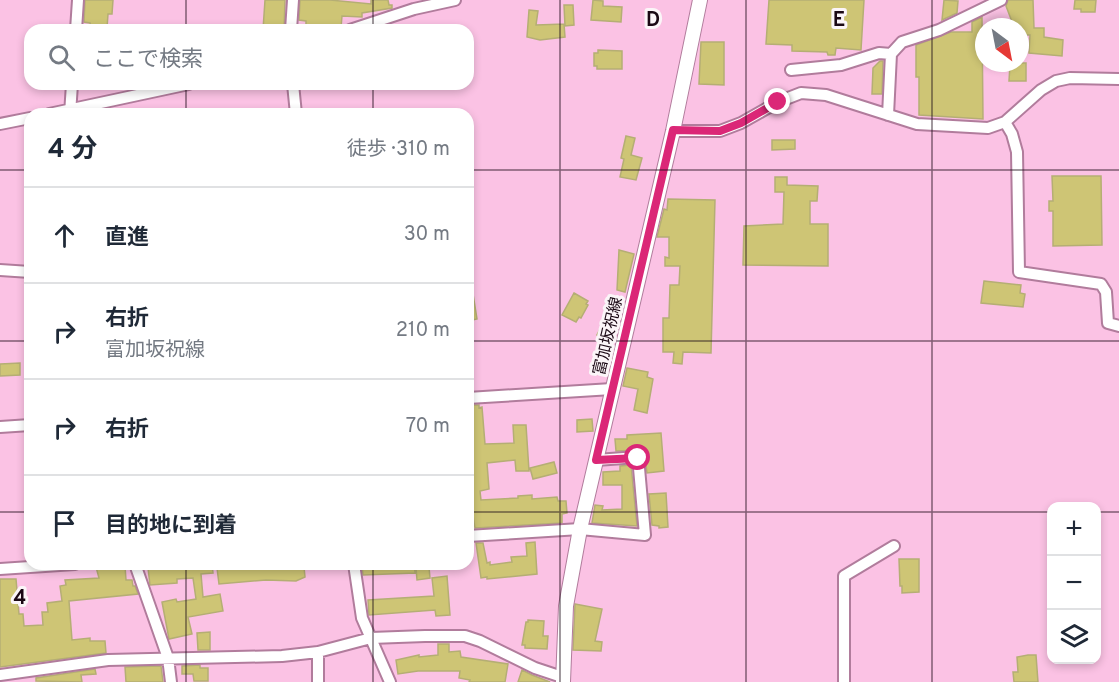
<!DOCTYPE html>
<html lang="ja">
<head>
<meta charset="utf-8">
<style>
	:root { --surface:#fff; --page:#f6f6f7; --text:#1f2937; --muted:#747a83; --line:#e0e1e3 }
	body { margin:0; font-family:Overpass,"Noto Sans JP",sans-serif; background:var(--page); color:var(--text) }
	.controls { position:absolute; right:18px; bottom:18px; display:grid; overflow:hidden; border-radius:12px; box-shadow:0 3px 9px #0003 }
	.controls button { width:54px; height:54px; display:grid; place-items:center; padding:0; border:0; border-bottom:2px solid var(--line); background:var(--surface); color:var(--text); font:30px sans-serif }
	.compass { position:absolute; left:975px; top:18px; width:54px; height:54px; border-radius:50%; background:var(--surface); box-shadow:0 3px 9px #0003; rotate:148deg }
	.stop { position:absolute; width:18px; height:18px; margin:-14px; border:4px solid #db2777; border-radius:50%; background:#fff }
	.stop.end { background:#db2777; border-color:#fff; box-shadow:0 2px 6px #0008 }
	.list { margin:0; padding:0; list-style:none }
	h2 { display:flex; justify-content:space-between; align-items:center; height:78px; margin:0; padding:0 24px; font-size:26px }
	h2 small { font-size:20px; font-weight:400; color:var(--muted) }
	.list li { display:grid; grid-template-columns:39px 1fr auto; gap:18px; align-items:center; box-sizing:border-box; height:96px; padding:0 24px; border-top:2px solid var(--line) }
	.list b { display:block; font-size:22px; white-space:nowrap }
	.list p { margin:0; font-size:20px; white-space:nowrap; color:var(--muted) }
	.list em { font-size:20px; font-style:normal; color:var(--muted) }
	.icon { flex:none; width:33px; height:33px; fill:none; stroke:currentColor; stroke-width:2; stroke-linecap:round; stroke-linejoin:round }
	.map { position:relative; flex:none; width:1119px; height:682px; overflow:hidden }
	.search { position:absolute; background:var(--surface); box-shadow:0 3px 9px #0003; left:24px; top:24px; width:450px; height:66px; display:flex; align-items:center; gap:15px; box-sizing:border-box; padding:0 21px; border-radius:18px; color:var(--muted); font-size:22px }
	.panel { position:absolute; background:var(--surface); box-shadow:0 3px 9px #0003; left:24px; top:108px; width:450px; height:462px; border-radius:18px }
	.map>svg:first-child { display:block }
	.building { fill:#cec575; stroke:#b5ae74; stroke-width:1.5 }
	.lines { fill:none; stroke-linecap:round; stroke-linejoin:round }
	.minor-casing { stroke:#b17c9c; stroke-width:14 }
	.major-casing { stroke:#b17c9c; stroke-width:16 }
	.minor { stroke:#fff; stroke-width:10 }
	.major { stroke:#fff; stroke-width:14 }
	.route { stroke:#db2777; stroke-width:8 }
	.grid { fill:none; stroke:#1a0814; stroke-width:1.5; stroke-opacity:0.55 }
	.labels { text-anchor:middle; stroke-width:6; stroke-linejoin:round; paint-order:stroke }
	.street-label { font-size:16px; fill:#1a0814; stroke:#fbf5f8 }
	.grid-label { font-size:20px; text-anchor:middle; font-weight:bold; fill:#1a0814; stroke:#fbf5f8; stroke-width:6; stroke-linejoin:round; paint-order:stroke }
</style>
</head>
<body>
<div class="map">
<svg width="1119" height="682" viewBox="0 0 1119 682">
	<rect width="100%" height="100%" fill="#fbc2e4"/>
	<path class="building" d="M85,0H113L112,14H108L107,28L92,30L90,23L84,22Z
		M265,0H285L284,30H263Z
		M300,0H330L371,4V0H388L389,5H392V8L362,13V17L342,16L341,28L333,27L332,30H306V21L299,20Z
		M593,0L603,1V6L622,7L621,22L591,20Z
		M769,0H864L861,50L836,48L835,55H828L827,52L792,51V45L766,44Z
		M944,0L958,1L957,13L942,20Z
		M1008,0H1033L1034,28H1044V37L1063,40L1062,56L1029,53L1030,35H1020V27H1014L1006,6Z
		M1075,0H1096L1095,12H1081V9H1074Z
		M564,5H573L574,25L565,26Z
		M529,10L538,11L536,25L564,24L565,37L540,40L527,37Z
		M982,17L983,119L919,115V77H916V45L951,32H972V22Z
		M701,42H724V85L699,84Z
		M598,50L622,51V69H597V66H594V53H598Z
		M880,61H883L882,94H872L873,68Z
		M1012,63H1026V81H1009L1010,65Z
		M626,136L635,138L631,155L642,158L636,180L620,177L624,159L621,158Z
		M772,140H795V149L772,150Z
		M1052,176H1101L1102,245L1053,246V211H1049V201H1053Z
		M775,177H787V185L818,186L817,201H810V224H828V266L743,265L744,226L783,224L784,192H775Z
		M668,199L715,200L711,353L683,352L682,364L673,363L674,352H663V318H669L670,285H679L680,266H665V257L669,258V237H657L664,209L667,210Z
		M619,250L634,254L625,292L617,290Z
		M984,281L1021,285L1020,293L1025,294L1023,307L981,303Z
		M574,293L588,301L586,304L588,305L581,318L579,317L576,322L562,315Z
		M468,294H473L477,319L468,321Z
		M603,323L617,330L611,342L597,335Z
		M20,363V375L0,376V364Z
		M627,368L648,372L647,377L653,379L647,413L634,410L638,389L623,386Z
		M468,405H479V408L482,407L485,444L514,443L513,425H526L529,471H516L515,460L487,463L489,489L480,491L481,500L518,498V496L532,495V499L557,497L558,501H566L567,513L562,514V523L475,528L473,516H468Z
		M592,419L593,431L577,432V420Z
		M661,433L664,471L647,473L645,456L641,450L616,451L615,439H627V435Z
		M554,462L557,473L533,479L530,468Z
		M631,465L637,526L592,523L595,505L603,506L602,510L622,509V485H603V472L620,471V466Z
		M666,493L668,527L659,528V526L652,525L649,494Z
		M535,542L537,574L487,579V577L481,578L476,543H483L487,563L490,562V565L512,562L511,557L527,556L526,543Z
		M899,559H919V592L902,593V586H900Z
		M177,564H212L213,573L201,574L203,597L220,594L223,611L188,617L192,634L169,639L162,602L176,599L177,602L196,599L193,578L177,579V583L150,585L148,568H178Z
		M248,564H297V566L304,567L305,577L296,581L266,580L219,584L217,568Z
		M362,564H414L415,573L363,575Z
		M125,566L126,580H132L133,586H135L138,594L69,601L72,640L90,638V641H105L106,653L0,667V579H16L19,614H23L24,626L43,625L42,612H48L47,603L62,601L60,586L66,585L65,580L99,578L96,567Z
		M429,567L430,578L417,580L416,568Z
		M447,576L450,615L436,616L435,610L369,615L368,600L434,596L432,578Z
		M575,604L602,609L595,641L602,642L601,651L573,650Z
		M528,620L544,621L543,636H548L547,649L525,648V645H522L526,622H528Z
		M210,632V650H198L197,633Z
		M438,644H449V652L460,651L461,657L508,664L505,682H469L470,680L459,678L460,671H418L398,674L396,660L419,655V657L438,655Z
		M1028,655H1036L1038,682H1014L1013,672H1018L1017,657Z
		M200,665V668H208V681H194L193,674H182V666Z
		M161,666L163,682H126L125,667Z
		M95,669L96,674L81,675L82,682L36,681V678Z
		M522,670L532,675L550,682H518Z"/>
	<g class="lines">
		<g class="minor-casing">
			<path id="minor" d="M76,30L78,0
				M291,30L293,0
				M350,30L414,9L455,0
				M791,70L841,65L879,53L891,54
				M293,84L296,114
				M49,114L189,84
				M70,114L72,84
				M888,115L891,54L902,42L939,30L1001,0
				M1005,122L1012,134L1017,152L1019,272L1101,284L1106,292L1108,323L1119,326
				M0,124L30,118
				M673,131H720L741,123L778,102L801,93L826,95L917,124L988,128L1005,122L1041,90L1056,81L1070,78L1119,79
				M0,270L30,272
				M468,398L612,389
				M0,427L30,425
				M468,536L580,529L645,535L638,457L596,460
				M135,564L168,658L171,682
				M354,564L362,618L390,682
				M0,569L75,564
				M318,652V682
				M0,675L108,660L282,656L318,652L371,638L425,636H465L480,641L535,668L562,677
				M844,682V576L894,546"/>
		</g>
		<g class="major-casing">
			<path id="major" d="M563,682L566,606L580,529L673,131L700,0"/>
		</g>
		<use href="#minor" class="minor"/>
		<use href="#major" class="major"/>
	</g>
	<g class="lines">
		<path class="route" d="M638,458L596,460L673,130L720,131L741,123L778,102"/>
	</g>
	<path class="grid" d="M186,0V30M373,0V30M560,0V682M746,0V682M932,0V682M186,84V114M373,84V114M0,170H30M468,170H1119M0,341H30M468,341H1119M0,512H30M468,512H1052M1096,512H1119M186,564V682M373,564V682"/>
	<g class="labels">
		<g class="street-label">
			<text transform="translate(607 336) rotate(-77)" y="6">富加坂祝線</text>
		</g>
	</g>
	<g class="grid-label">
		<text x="653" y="26">D</text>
		<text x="839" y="26">E</text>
		<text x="20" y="604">4</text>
	</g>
</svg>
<div class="controls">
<button>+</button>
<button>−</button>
<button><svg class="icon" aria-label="layers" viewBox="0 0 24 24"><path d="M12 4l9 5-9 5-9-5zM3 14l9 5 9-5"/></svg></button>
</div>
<svg class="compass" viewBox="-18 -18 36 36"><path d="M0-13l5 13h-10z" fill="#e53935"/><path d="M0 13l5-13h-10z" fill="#747a83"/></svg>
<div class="stop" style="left:638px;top:458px"></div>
<div class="stop end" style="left:778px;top:102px"></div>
<div class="search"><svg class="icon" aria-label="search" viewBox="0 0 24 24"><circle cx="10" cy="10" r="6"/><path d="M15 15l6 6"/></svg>ここで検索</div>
<section class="panel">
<h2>4 分<small>徒歩 · 310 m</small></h2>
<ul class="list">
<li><svg class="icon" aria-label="ahead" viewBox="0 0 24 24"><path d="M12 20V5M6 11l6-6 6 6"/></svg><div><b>直進</b></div><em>30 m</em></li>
<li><svg class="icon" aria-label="right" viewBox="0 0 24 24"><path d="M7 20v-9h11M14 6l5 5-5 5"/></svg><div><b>右折</b><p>富加坂祝線</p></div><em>210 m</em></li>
<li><svg class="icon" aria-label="right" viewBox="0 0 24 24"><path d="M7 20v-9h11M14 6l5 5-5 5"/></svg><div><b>右折</b></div><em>70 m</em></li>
<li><svg class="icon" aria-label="arrive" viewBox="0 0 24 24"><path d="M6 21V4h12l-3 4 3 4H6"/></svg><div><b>目的地に到着</b></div></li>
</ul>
</section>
</div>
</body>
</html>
